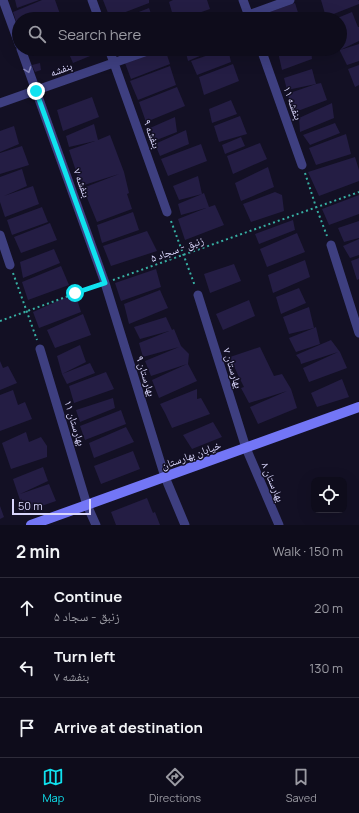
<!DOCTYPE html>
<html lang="en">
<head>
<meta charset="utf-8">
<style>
	:root { --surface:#0e0c1b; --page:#1c1a28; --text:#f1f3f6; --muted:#9b9ba3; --line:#2e2c3a; --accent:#10e2ef }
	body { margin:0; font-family:Manrope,"Noto Naskh Arabic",sans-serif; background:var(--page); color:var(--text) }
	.controls { position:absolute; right:12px; bottom:12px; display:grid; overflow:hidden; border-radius:8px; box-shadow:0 4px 16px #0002 }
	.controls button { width:36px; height:36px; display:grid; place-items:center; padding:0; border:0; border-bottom:1px solid var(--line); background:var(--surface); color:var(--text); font:20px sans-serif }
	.scale { position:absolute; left:12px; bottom:10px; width:79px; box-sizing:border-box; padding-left:4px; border:2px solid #d9d6fc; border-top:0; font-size:11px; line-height:14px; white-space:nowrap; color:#d9d6fc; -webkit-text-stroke:3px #131024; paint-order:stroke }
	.stop { position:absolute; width:12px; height:12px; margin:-9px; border:3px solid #10e2ef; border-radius:50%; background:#fff }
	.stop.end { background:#10e2ef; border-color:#fff; box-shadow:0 1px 4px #0008 }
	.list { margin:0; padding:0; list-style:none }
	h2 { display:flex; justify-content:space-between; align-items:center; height:52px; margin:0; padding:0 16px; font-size:17px }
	h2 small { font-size:13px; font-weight:400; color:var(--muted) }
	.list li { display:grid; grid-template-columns:26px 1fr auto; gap:12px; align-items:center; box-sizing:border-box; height:60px; padding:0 16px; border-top:1px solid var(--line) }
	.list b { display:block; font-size:15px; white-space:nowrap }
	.list p { margin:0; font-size:13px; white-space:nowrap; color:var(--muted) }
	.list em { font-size:13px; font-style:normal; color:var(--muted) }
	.icon { flex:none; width:22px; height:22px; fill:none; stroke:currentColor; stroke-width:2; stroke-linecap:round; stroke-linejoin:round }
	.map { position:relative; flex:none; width:359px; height:525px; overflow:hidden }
	.search { position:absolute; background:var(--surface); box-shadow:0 4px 16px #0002; left:12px; right:12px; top:12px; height:44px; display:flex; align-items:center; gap:10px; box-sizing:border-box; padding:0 14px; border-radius:22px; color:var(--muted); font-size:15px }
	.sheet { height:232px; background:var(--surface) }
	nav { display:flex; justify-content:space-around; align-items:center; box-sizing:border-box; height:56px; border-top:1px solid var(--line); background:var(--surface); font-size:11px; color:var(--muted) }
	nav a { display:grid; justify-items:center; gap:2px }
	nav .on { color:var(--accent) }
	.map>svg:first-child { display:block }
	.building { fill:#241d44 }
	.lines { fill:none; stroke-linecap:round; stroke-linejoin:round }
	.path { stroke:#37afa3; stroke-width:2; stroke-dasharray:2 3; stroke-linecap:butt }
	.street { stroke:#3e3f80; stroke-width:9 }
	.secondary { stroke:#7376f6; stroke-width:10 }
	.oneway { stroke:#8483b8 }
	.route { stroke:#10e2ef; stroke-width:5 }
	.labels { text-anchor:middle; stroke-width:3; stroke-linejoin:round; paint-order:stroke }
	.street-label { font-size:11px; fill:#d9d6fc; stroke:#131024 }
</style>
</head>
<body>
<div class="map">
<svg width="359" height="525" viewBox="0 0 359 525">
	<rect width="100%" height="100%" fill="#131024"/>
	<path class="building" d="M15,0H39L17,8Z
		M42,0H55L60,14L46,19H19V30L13,12Z
		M103,0H149V3L110,18Z
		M173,0H207L210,9L181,19H174L169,2Z
		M321,0H358L359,1V4L326,17Z
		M295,3L300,19H263L261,15Z
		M149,8L153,19H121Z
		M352,12L358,27H359V41L340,50L359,44V61L347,65L340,51V19H335Z
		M67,49H94L90,56L73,63Z
		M160,49H165L170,64L131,79L125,63Z
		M185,49H216L188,61Z
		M226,49H228L231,62L197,75L191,61Z
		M286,49H311L312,59L282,70L278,52Z
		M40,63L41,70L35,72L32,65Z
		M233,64L239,81L204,95L199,77Z
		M359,65V85L355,87L348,69Z
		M170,66L176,85L138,100L130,81Z
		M312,69L316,84L321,83L327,100L295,112L287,94L316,84L287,90L284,78Z
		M177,87L185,106L146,122L139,102Z
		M92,97L99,117L63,131L57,110Z
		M231,100L237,114L212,123L209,109Z
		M332,103L334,118L300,132L299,118Z
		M240,116L247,134L219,142L214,126Z
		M175,117L177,132L154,141L150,128Z
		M335,123L340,133L310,145L303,135Z
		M94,124L98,140L110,135L124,172L129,193L127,194L132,209L97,222L83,188L119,174L81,186L69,150L95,141L69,147L66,136Z
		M14,126L19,144L0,152V131Z
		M186,130L189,144L160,156L155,144Z
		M346,134L351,154L316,165L309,148Z
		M241,137L245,146L225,154L222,145Z
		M260,143L267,159L233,174L227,156Z
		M201,144L207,161L168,176L161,159Z
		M22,146L29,165L0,174V153Z
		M355,157L359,170V181L319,196L308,172Z
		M268,167L274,187L241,201L235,183Z
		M22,169L27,186L4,196L33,186L39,204L5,217L0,202V177Z
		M198,176L202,194L204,193L209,207L215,205L224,225L185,240L178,219L206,208L181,215L178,204L202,194L179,200L173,186Z
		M275,192L282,195L284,211L251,222L243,204Z
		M359,195V214L329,225L322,209Z
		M42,207L48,222L12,235L7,220Z
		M133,212L139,230L102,243L97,225Z
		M293,220L295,230L259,244L255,234Z
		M359,221V238L344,242L338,228Z
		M50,223L57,240L21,253L14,237Z
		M147,231L157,251L111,266L103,246Z
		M297,233L305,252L267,267L260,249Z
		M359,239V255L350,258L343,246Z
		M54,249L60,263L23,278L20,262Z
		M359,258V279L357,280L351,261Z
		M305,260L310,277L273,293L268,275Z
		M234,264L241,281L210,293L204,274Z
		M61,266L69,285L28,300L22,282Z
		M156,269L161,287L121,301L115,283Z
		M299,288L306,303L281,314L276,297Z
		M160,290L168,308L129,324L124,304Z
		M75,293L81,312L39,328L33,312Z
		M249,300L255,316L223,330L216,314Z
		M309,307L314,328L316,327L320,344L296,352L289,338L314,328L289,334L283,317Z
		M83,314L91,335L55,348L47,330Z
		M166,317L172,330L174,329L181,346L189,354L188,364L197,381L159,398L152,380L187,364L151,376L145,361L179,347L143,357L139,343L169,331L140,339L134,327Z
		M331,340L340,352L347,368L309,382L303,368L338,352L301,364L300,360L296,355Z
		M80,345L86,362L62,374L57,356Z
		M260,347L274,376L282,374L291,389L297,408L258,424L250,407L287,391L249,403L241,388L244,387L238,375L230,357Z
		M0,361L3,368L8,366L17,383L0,390Z
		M90,363L95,373L67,384L62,374Z
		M106,372L114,389L74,403L69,386Z
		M342,379L349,397L317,407L311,393Z
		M197,389V399L201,398L210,414L172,428L165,413L160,404Z
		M13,390L18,405L25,402L32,419L0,431V395Z
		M113,398L115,408L80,422L76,410Z
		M121,410L126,424L85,440L80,426Z
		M213,422L222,437L192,449L183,435Z
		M126,427L134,442L94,458L89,443Z
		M26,432L29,442L41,437L47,446V457L11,469L2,443Z
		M133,451L140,469L101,484L94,466Z
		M43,467L48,481L20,494L49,484L56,501L24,512L13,479Z
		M147,498L153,513L155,512L160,525H116L111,512Z
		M0,506L4,517L0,519Z"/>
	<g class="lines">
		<path class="path" d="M305,173L316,207L327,236
			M171,221L195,286
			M13,273L37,340
			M113,280L359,192
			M0,321L96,286"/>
		<path class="street" d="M3,0L19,44
			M92,0L99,19
			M243,0L250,19
			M237,19L290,0
			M21,49L105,283L165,477L185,525
			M109,49L167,212
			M261,49L302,165
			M0,103L153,49
			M0,235L10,265
			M331,245L359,333
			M198,295L246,448L279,525
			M40,349L87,505L96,525"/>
		<path class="secondary" d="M31,525L359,407"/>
	</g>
	<defs><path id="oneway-chevron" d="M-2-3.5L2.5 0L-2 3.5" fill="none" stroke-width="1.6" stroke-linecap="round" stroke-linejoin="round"/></defs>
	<use class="oneway" href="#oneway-chevron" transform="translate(28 70) rotate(70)"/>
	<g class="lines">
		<path class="route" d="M36,91L105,283L75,293"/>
	</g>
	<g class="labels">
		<g class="street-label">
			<text transform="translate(61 69) rotate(-20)" y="4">بنفشه</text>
			<text transform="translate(293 103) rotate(70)" y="4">بنفشه ۱۱</text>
			<text transform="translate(152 134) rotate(70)" y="4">بنفشه ۹</text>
			<text transform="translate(82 183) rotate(70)" y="4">بنفشه ۷</text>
			<text transform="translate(177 249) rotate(-20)" y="4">زنبق - سجاد ۵</text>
			<text transform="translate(233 368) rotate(73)" y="4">بهارستان ۷</text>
			<text transform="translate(146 376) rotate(73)" y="4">بهارستان ۹</text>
			<text transform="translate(75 423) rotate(73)" y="4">بهارستان ۱۱</text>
			<text transform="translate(191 455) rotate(-20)" y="4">خیابان بهارستان</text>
			<text transform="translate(273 482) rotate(67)" y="4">بهارستان ۸</text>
		</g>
	</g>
</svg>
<div class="controls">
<button><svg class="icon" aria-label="locate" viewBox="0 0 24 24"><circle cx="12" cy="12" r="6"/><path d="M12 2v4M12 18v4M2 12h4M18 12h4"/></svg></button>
</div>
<div class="scale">50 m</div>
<div class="stop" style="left:75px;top:293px"></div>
<div class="stop end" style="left:36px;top:91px"></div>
<div class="search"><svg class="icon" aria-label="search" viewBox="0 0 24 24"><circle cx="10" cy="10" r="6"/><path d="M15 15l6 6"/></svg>Search here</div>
</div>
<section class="sheet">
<h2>2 min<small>Walk · 150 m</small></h2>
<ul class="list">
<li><svg class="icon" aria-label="ahead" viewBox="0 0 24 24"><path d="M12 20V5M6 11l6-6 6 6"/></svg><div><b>Continue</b><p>زنبق - سجاد ۵</p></div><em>20 m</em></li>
<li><svg class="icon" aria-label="left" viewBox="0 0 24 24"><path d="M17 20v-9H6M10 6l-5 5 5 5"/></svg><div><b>Turn left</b><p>بنفشه ۷</p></div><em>130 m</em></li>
<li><svg class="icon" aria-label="arrive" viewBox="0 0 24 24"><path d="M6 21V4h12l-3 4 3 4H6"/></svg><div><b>Arrive at destination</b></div></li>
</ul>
</section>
<nav>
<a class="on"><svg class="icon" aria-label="map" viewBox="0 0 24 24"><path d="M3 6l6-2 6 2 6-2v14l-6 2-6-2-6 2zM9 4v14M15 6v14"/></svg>Map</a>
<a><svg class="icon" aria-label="directions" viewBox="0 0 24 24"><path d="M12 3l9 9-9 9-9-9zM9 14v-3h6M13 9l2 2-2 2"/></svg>Directions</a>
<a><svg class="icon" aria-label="saved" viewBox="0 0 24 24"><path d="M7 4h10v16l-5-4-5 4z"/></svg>Saved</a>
</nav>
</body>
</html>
